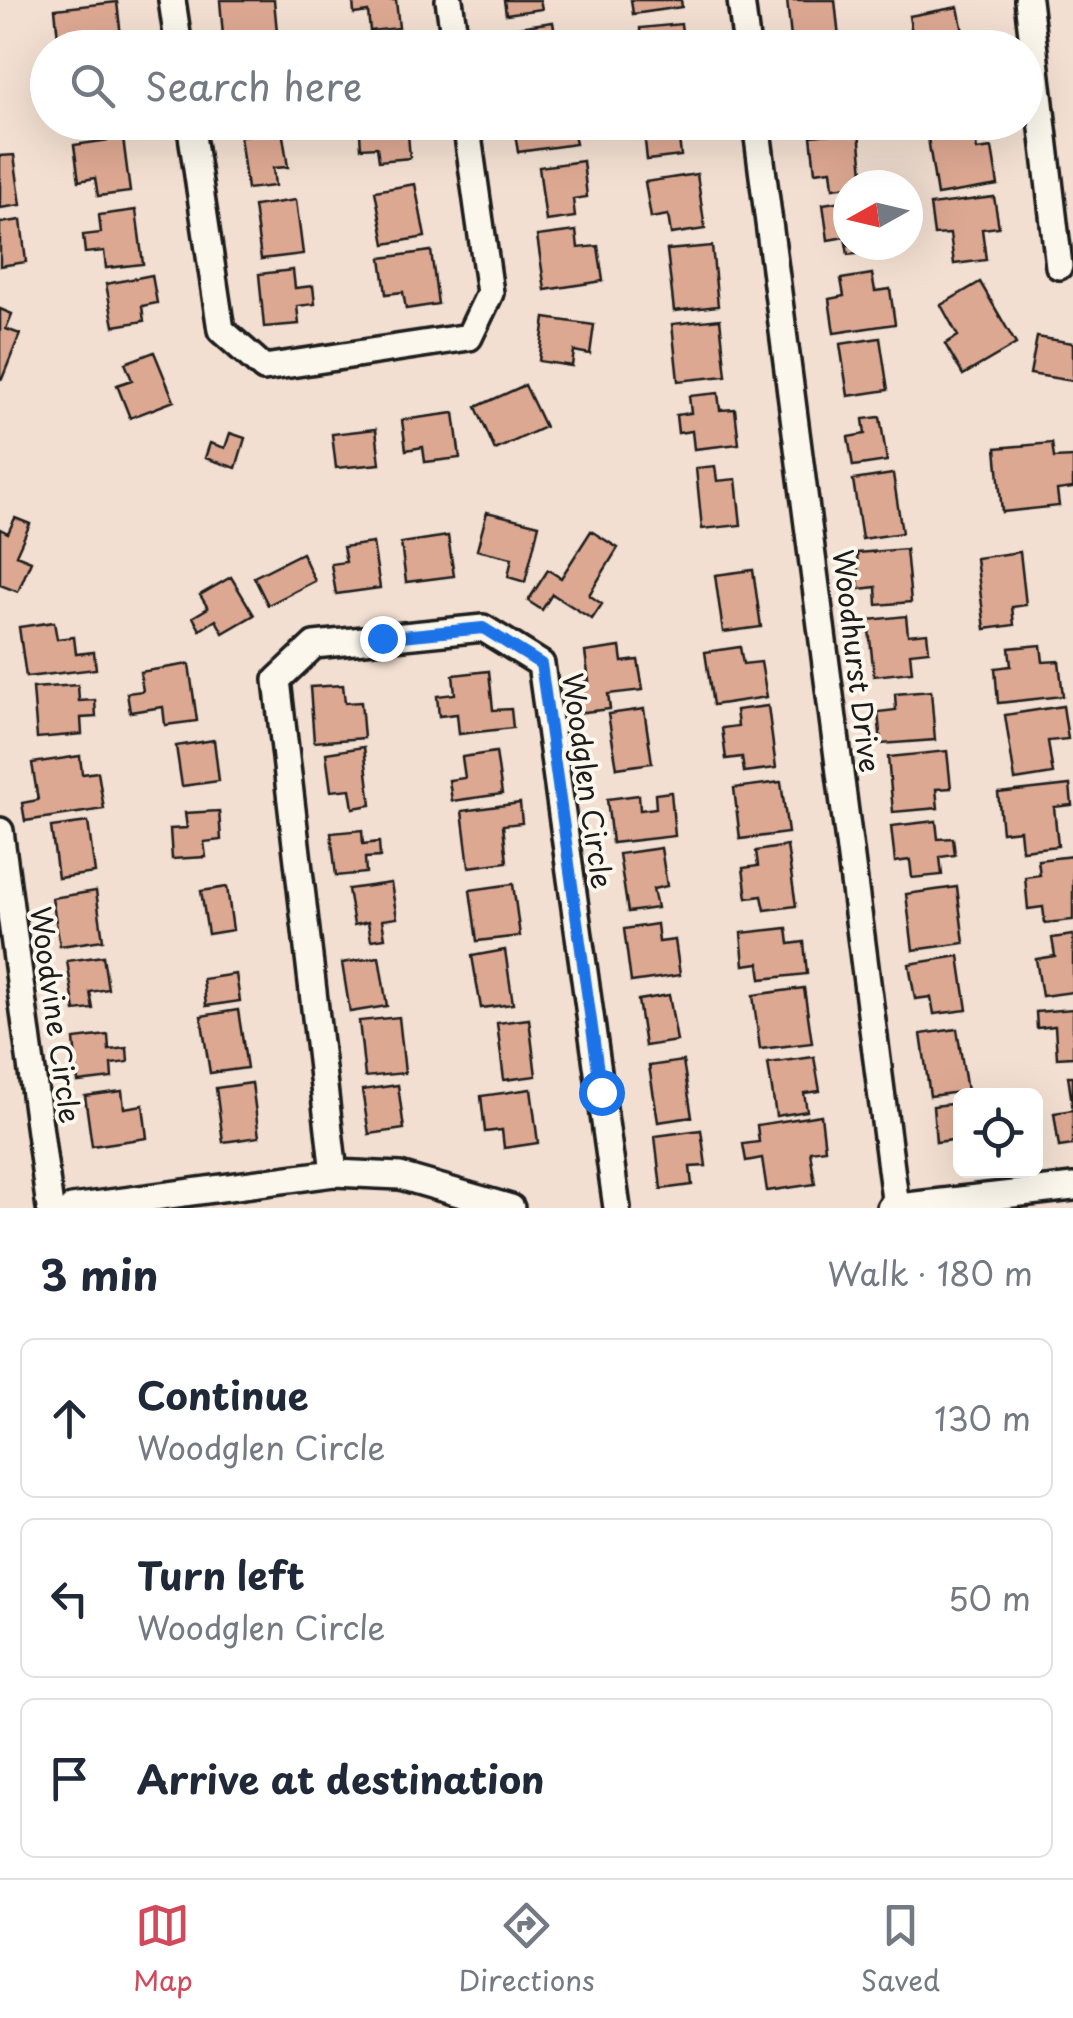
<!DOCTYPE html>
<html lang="en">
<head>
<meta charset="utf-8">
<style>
	:root { --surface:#fff; --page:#f2f2f3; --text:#1f2937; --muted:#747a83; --line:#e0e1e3; --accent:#d1495b }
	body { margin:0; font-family:"Playpen Sans",sans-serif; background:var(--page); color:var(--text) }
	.controls { position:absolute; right:30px; bottom:30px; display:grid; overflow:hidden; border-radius:15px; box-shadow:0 10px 40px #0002 }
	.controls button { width:90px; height:90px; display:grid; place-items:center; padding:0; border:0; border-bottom:2px solid var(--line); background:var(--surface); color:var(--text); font:50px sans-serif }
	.compass { position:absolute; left:833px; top:170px; width:90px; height:90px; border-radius:50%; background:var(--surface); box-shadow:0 10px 40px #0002; rotate:262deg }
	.stop { position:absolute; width:30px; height:30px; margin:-22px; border:8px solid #1a73e8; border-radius:50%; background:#fff }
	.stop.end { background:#1a73e8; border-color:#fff; box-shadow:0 2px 10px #0008 }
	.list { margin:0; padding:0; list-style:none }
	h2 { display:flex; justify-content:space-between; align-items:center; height:130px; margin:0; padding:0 40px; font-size:42px }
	h2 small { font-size:32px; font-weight:400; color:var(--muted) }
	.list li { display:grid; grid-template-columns:65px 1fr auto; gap:30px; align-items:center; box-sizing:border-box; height:160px; margin:0 20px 20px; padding:0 20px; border:2px solid var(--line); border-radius:15px }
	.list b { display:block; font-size:38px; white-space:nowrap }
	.list p { margin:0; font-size:32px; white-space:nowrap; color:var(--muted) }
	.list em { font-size:32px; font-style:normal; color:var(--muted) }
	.icon { flex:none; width:55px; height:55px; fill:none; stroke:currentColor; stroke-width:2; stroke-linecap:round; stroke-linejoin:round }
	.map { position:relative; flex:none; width:1073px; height:1208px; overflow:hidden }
	.search { position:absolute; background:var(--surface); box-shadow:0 10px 40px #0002; left:30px; right:30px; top:30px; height:110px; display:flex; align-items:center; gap:25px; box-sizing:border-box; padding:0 35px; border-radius:55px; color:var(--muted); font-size:38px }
	.sheet { height:670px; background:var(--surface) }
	nav { display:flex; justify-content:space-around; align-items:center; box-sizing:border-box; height:140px; border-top:2px solid var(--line); background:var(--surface); font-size:28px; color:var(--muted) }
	nav a { display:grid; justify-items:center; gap:5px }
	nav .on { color:var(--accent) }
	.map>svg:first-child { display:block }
	.building { fill:#dda892; stroke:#1c1c1c; stroke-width:2.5 }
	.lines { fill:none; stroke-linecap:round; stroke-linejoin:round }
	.minor-casing { stroke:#1c1c1c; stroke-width:32 }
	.minor { stroke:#fbf7ec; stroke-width:25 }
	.route { stroke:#1a73e8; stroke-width:12 }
	.labels { text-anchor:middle; stroke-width:8; stroke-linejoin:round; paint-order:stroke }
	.street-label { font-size:28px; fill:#1c1c1c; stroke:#fbf7ec }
</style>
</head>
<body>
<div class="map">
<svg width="1073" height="1208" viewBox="0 0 1073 1208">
	<rect width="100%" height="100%" fill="#f2dfd1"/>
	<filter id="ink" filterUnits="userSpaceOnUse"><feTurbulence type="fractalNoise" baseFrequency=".01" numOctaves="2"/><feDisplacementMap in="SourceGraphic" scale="20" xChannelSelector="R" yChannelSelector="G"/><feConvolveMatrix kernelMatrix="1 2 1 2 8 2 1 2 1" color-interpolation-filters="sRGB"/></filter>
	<g filter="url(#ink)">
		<path class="building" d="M220,0H274L277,32L223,36Z
			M353,0H396L399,28L370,31L368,12L354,14Z
			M504,0H540L542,9L506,14Z
			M631,0H681L682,7L633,14Z
			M787,0H835L840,48H792Z
			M117,2L122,45L59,48L55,9Z
			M958,7L964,37L914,45L909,16Z
			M553,22L557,48H514L511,28Z
			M681,24L684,48H642L640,28Z
			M375,122H407L410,158L379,161L377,147L361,148L360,134L376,132Z
			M533,122H572L576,144L518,152L515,134L534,131Z
			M643,122H695L696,136L679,138L681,156L647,160Z
			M282,130L288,167L273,168L275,186L247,189L240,136Z
			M859,131L864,184L833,188L831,170L815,172L811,136Z
			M974,131L977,150L992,148L998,185L937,195L928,138Z
			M123,138L130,192L98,196L95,178L79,181L74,145Z
			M14,155L21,205L0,208V156Z
			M583,161L587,197L573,199L575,217L546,221L539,167Z
			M697,174L705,229L671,234L668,215L651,218L645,182Z
			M415,184L425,237L385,244L375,191Z
			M994,197L999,227L982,229L986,260L954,264L950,234L934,235L930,205Z
			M296,200L303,254L261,259L254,206Z
			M848,200V245H865L866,253L848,255L845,237L828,240L823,204Z
			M136,210L143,264L106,268L104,251L85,253L83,235L101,233L99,215Z
			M21,220L26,262L0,266V223Z
			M576,231L578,248L598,246L603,281L545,290L537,236Z
			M712,246L718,306L674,311L667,250Z
			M431,251L438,304L406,309L403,292L386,294L381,258Z
			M293,270L295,288L313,286L315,304L297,306L299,324L264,327L259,274Z
			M872,274L875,291L890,289L895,324L834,333L829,299L844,296L841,279Z
			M152,275L157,303L142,306L144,321L114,326L106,284Z
			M980,282L1016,344L963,375L945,344L958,336L941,305Z
			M0,309L12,314L6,329L20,334L2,379L0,378Z
			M545,318L594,325L590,354L574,351L572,366L539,361Z
			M720,319L726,376L678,381L672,324Z
			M1037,337L1073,343V381L1030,374Z
			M880,338L888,390L848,396L840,344Z
			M154,352L174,401L130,418L117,385L132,380L125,363Z
			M525,385L545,427L495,450L476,407Z
			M718,393L720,410L735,409L739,444L694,449L692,431L678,433L676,415L691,413L689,396Z
			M454,413L460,458L425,462L423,447L406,450L402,420Z
			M880,417L887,461L853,466L848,437L865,434L863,419Z
			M376,429L380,464L336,468L332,434Z
			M230,433L245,438L236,468L205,458L210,443L225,448Z
			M1052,443L1054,458L1073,457V488L1057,490L1059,506L1002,512L996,448Z
			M715,466L717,481L736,479L741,525L702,529L696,468Z
			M893,474L902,533L862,539L853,480Z
			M487,512L539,525L525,582L508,577L512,558L477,550Z
			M15,518L30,524L16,555L31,561L18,592L0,585V529L8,533Z
			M591,531L618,548L589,595L602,604L592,619L552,594L542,610L528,601L548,570L561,578Z
			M448,536L454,576L406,582L401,543Z
			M373,543L380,588L336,594L331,564L346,562L343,547Z
			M906,549L911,602L877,605L876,587L859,589L857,553Z
			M1020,552L1026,605L1012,607L1014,625L985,629L976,558Z
			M302,553L315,581L268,605L254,577Z
			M753,570L761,627L723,632L715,575Z
			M231,577L254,615L223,633L216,620L200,630L193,617L208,608L200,595Z
			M906,616L908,635L927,633L929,651L910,653L912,672L874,676L868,620Z
			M54,622L57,639L74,637L76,654L94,652L96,669L26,677L19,627Z
			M1041,645L1043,662L1059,661L1063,696L998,703L995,668L1011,666L1009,648Z
			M620,647L622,662L638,660L643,690L608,694L610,709L576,713L572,683L589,681L585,652Z
			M740,647L743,664L761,662L767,697L713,705L705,652Z
			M189,664L197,721L165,725L163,707L130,712L127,693L143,691L140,672Z
			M489,671L493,710L511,709L513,728L459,734L457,714L439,716L437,696L455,694L453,675Z
			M78,685L79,701L95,700L96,717L81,718L82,734L37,738L33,688Z
			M343,685L345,703L361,702L364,738L314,742L310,687Z
			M931,691L935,740L881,744L878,712L896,710L895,694Z
			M768,706L776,768L744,772L742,757L726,759L722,728L738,726L736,710Z
			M1063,706L1068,739L1048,741L1053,774L1015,780L1005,715Z
			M644,709L652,763L617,768L608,714Z
			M214,740L219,781L182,786L176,746Z
			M364,747L371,805L353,808L350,789L331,791L326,753Z
			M947,751L951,788L936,789L938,808L893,812L888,757Z
			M496,752L502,794L452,801L449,780L465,778L462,757Z
			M80,756L82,774L98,772L104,809L25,821L22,803L38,800L32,763Z
			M781,782L788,833L740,839L734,788Z
			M1070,785L1072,805L1054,807L1058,846L1022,850L1020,830L1002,832L998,793Z
			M671,792L675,836L612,843L607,799L639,795L640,810L656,808L655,794Z
			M520,803L522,823L503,825L507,862L469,867L462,811Z
			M219,811L221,840L204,842L206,857L172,859L170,829L187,828L185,813Z
			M936,821L938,839L953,838L955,855L940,857L942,875L912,878L910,860L895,862L891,826Z
			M88,822L95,873L58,878L51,827Z
			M362,830L363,844L379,842L380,857L365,858L366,873L336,876L331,833Z
			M787,846L796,906L765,910L762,896L747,898L743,868L758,866L756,851Z
			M661,848L667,886L653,889L657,908L628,912L619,854Z
			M1073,856V920L1045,923L1043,907L1028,909L1025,877L1040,875L1038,860Z
			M391,883L397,918L382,920L385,938L371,940L368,922L354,925L348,889Z
			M513,884L520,936L477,941L470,890Z
			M227,887L233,930L208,934L201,891Z
			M957,887L964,943L913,950L906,894Z
			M96,891L103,940L60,946L52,898Z
			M657,924L659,942L675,940L680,975L631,982L624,929Z
			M787,928L789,944L804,942L807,974L761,979L759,963L744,965L741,933Z
			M1073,935V992L1042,996L1036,959L1055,956L1052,938Z
			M505,950L513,1004L481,1008L472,956Z
			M103,956L108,989L90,992L93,1009L75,1011L67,961Z
			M959,956L967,1010L934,1014L931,997L915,999L909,964Z
			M379,957L387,1006L350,1012L342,963Z
			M236,974L240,1001L206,1006L203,979Z
			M804,988L812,1043L760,1049L753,995Z
			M669,995L677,1041L645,1046L638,1000Z
			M1073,1009V1057L1057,1058L1055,1026L1037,1028L1036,1012Z
			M238,1010L247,1068L210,1073L201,1016Z
			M399,1017L405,1073L365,1077L359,1021Z
			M529,1019L536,1076L504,1080L497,1023Z
			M957,1029L967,1091L930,1096L921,1034Z
			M108,1035L109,1050L127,1048L128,1062L111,1064L112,1078L78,1082L74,1039Z
			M814,1057L820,1091L804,1093L807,1111L776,1116L768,1063Z
			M683,1061L692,1117L658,1122L649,1066Z
			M1068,1076H1073V1145L1059,1147L1054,1113L1073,1110Z
			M252,1083L259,1137L223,1142L216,1088Z
			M398,1085L404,1129L369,1134L362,1090Z
			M531,1089L538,1143L504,1148L502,1130L485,1132L481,1096Z
			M122,1091L124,1108L143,1105L147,1138L92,1146L85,1096Z
			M960,1103V1157L955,1158L953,1140L936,1142L933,1106Z
			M821,1115L825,1149L810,1151L815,1184L767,1191L762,1158L746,1161L743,1144L759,1142L757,1125Z
			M701,1130L706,1166L690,1167L692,1185L661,1189L655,1136Z"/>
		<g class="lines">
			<g class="minor-casing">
				<path id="minor" d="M172,0L179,48
					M449,0L456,48
					M741,0L747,48
					M1028,0L1059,266
					M190,122L221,330L264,368L469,337L490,293L466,122
					M756,122L896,1207
					M0,831L50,1208
					M334,1173L277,680L314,645L483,628L541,664L617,1208
					M72,1208L334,1173L400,1176L511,1208
					M890,1208L1073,1187"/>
			</g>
			<use href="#minor" class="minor"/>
		</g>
	</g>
	<g class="lines" filter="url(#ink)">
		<path class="route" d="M382,638L483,628L541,664L601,1092"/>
	</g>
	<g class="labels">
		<g class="street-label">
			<text transform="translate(856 661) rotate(83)" y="10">Woodhurst Drive</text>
			<text transform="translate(587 781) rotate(82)" y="10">Woodglen Circle</text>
			<text transform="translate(55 1015) rotate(82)" y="10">Woodvine Circle</text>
		</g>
	</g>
</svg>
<div class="controls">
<button><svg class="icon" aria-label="locate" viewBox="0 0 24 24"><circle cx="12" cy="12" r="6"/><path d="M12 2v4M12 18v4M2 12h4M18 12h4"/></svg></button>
</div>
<svg class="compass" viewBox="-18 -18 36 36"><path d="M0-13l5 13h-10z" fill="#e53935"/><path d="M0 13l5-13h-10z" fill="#747a83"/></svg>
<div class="stop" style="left:601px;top:1092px"></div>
<div class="stop end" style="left:382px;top:638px"></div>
<div class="search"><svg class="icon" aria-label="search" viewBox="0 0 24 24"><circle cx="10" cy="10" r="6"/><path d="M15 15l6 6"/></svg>Search here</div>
</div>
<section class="sheet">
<h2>3 min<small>Walk · 180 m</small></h2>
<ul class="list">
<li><svg class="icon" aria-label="ahead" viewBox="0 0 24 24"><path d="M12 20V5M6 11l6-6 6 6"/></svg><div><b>Continue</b><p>Woodglen Circle</p></div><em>130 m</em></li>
<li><svg class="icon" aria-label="left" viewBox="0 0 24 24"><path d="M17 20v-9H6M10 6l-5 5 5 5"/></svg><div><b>Turn left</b><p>Woodglen Circle</p></div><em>50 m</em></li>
<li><svg class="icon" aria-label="arrive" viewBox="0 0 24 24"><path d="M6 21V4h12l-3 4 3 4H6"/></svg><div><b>Arrive at destination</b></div></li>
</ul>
</section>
<nav>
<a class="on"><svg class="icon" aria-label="map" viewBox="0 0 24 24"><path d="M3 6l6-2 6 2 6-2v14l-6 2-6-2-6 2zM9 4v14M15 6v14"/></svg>Map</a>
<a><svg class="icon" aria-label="directions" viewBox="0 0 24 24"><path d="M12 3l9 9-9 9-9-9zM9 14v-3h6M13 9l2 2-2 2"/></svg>Directions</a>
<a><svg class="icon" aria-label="saved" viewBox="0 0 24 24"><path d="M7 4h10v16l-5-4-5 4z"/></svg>Saved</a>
</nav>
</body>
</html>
